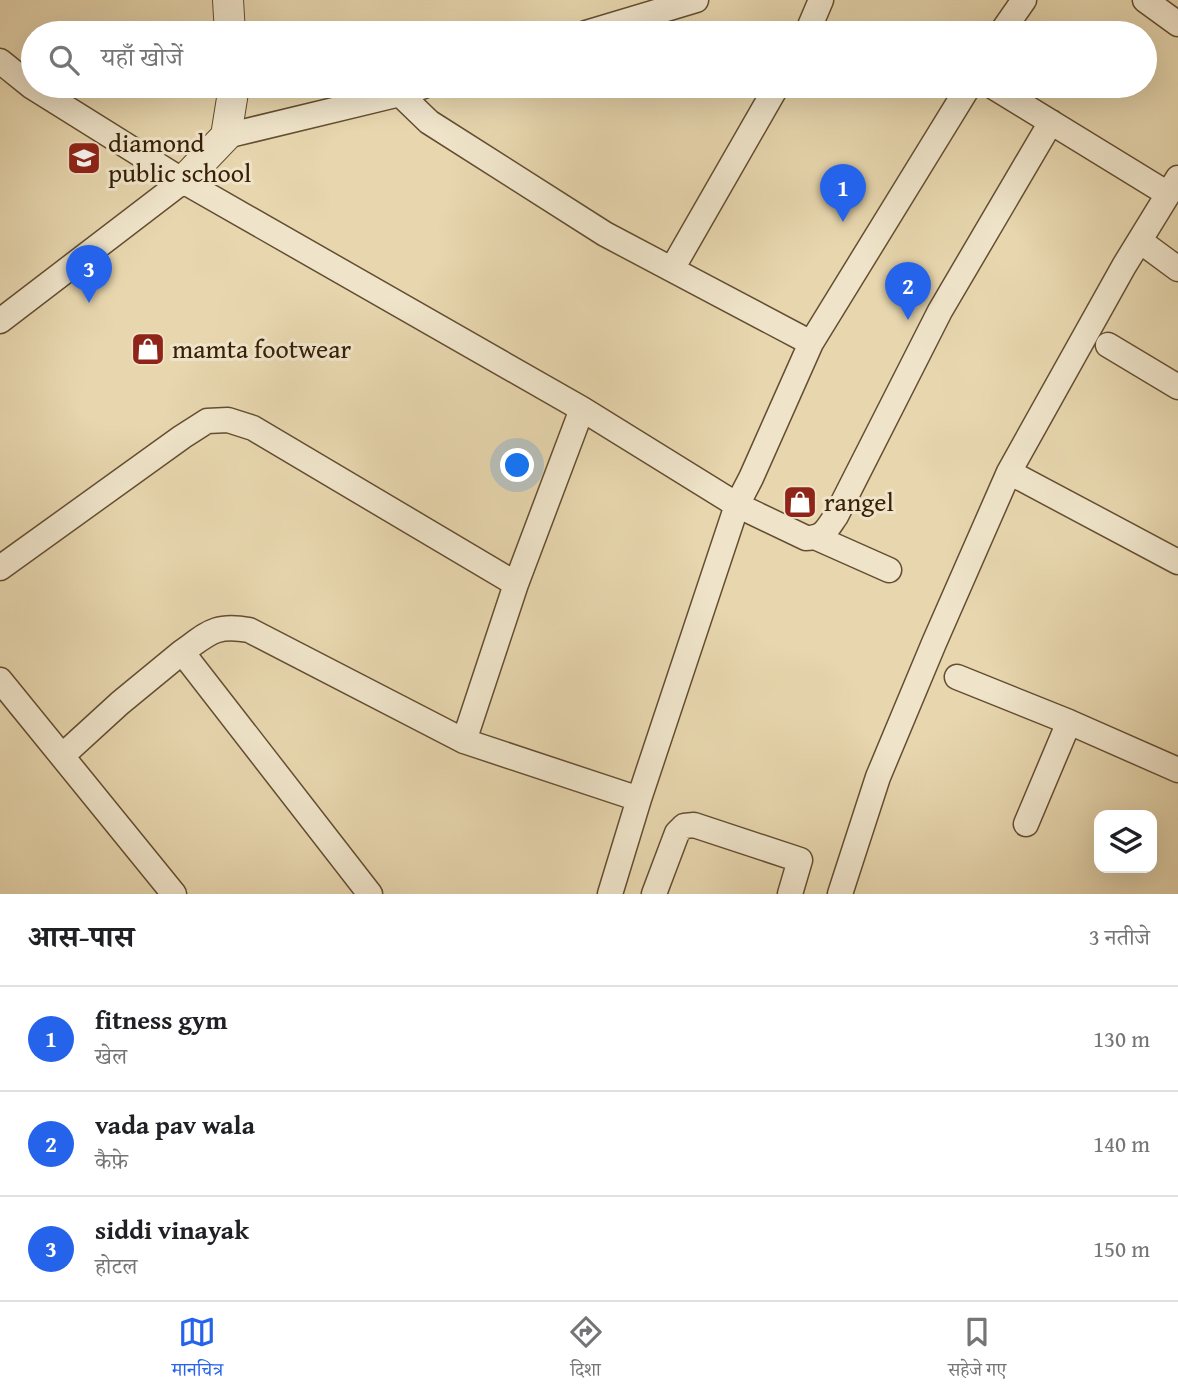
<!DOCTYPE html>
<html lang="hi">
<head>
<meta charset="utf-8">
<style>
	:root { --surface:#fff; --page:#f6f6f6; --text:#202124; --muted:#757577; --line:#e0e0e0; --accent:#2563eb }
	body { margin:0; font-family:"Gentium Book Plus","Noto Serif Devanagari",serif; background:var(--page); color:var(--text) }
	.controls { position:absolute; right:21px; bottom:21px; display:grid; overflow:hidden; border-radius:14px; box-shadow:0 7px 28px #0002 }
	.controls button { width:63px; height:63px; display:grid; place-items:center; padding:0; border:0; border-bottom:2px solid var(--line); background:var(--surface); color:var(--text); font:35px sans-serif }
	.you { position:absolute; left:518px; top:466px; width:24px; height:24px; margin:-18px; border:5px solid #fff; border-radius:50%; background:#1a73e8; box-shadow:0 0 0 10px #1a73e833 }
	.badge { display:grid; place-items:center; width:46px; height:46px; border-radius:50%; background:var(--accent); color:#fff; font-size:23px; font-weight:700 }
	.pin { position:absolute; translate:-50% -58px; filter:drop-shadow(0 2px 4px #0008) }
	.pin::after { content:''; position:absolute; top:37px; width:24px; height:21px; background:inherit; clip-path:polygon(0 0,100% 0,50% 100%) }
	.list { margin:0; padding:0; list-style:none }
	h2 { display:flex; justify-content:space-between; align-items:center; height:91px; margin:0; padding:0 28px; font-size:30px }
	h2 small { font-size:23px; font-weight:400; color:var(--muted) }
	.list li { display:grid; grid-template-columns:46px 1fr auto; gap:21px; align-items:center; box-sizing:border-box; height:105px; padding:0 28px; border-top:2px solid var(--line) }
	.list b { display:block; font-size:26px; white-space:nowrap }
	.list p { margin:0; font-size:23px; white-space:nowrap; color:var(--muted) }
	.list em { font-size:23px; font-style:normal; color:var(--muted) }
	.icon { flex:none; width:38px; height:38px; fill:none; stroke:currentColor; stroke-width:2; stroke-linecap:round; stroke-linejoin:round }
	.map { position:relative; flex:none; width:1178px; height:894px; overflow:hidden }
	.search { position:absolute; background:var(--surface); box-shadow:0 7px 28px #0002; left:21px; right:21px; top:21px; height:77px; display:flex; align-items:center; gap:18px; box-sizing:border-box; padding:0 24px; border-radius:38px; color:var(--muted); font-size:26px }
	.sheet { height:406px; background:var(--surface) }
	nav { display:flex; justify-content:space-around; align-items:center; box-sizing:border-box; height:98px; border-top:2px solid var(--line); background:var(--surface); font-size:19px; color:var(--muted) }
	nav a { display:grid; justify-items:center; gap:4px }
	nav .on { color:var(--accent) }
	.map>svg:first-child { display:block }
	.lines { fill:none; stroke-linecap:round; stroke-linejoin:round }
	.minor-casing { stroke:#644e31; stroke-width:27 }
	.tertiary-casing { stroke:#644e31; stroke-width:32 }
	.minor { stroke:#efe4ca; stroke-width:24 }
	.tertiary { stroke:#efe4ca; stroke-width:30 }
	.labels { text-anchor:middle; stroke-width:6; stroke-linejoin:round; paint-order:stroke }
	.poi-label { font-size:26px; fill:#382107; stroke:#efe4ca; text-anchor:start }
</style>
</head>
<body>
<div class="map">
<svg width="1178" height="894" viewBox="0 0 1178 894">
	<rect width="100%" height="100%" fill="#e7d6ae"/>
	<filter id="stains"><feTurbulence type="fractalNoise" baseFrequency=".00286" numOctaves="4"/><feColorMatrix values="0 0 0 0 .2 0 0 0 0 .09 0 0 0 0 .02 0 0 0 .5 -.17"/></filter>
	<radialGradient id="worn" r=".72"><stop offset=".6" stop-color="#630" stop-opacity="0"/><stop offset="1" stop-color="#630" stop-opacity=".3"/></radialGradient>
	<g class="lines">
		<g class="minor-casing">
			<path id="minor" d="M1145,0L1178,24
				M586,33L696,0
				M807,33L821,0
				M1001,33L1024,0
				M0,61L31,86L183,181L582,409L737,505L806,538C824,538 826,530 836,516L940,311L1051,122
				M992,86L1168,194
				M400,94L429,122L605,234L811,343
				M226,136L400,94L424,86
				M1140,241L1178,269
				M672,269L777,86
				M0,321L183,181
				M1108,345L1178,387
				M1009,472L1124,266L1178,178
				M817,538L889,570
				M0,568L182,437L207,421L228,420L253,428L516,584
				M182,652C209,633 215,624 249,630L464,741L639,799
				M957,677L1069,722L1178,770
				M0,680L174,894
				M464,741L516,584L582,409
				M62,756L120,703L182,652L370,894
				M1026,824L1069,722
				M610,894L639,799L737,505L751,478L811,343L969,86
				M654,894L677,833L684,826L694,825L800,860L790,894
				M840,894L878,777L934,643L1009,472L1178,562"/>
		</g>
		<g class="tertiary-casing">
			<path id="tertiary" d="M228,0L230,33
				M183,181L226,136L234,86"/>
		</g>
		<use href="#minor" class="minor"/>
		<use href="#tertiary" class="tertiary"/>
	</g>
	<defs>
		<g id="school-square" transform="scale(1.75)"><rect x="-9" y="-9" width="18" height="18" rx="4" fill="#8f2418" stroke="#efe4ca"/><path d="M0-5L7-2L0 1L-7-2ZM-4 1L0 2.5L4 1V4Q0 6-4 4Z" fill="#fff"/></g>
		<g id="shop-square" transform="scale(1.75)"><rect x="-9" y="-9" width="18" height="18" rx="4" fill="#8f2418" stroke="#efe4ca"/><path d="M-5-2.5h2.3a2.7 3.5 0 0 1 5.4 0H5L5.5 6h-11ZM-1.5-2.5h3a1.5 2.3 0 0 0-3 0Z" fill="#fff"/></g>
	</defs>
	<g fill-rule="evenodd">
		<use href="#school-square" x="84" y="158"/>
		<use href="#shop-square" x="148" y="349"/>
		<use href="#shop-square" x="800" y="502"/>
	</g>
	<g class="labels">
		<g class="poi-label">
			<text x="108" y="152">diamond<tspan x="108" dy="30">public school</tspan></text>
			<text x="172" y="358">mamta footwear</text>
			<text x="824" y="511">rangel</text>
		</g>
	</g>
	<rect width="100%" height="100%" filter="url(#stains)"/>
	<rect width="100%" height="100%" fill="url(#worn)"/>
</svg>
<div class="controls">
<button><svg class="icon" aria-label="layers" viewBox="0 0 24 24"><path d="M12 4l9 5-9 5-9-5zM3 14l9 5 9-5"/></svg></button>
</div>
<div class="you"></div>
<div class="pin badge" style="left:843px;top:222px">1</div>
<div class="pin badge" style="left:908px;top:320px">2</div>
<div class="pin badge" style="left:89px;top:303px">3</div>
<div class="search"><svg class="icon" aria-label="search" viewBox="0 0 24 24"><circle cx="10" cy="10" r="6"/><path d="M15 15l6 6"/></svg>यहाँ खोजें</div>
</div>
<section class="sheet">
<h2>आस-पास<small>3 नतीजे</small></h2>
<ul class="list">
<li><span class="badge">1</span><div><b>fitness gym</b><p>खेल</p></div><em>130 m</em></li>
<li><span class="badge">2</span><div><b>vada pav wala</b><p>कैफ़े</p></div><em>140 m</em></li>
<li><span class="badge">3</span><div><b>siddi vinayak</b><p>होटल</p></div><em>150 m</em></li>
</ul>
</section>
<nav>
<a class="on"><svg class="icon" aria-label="map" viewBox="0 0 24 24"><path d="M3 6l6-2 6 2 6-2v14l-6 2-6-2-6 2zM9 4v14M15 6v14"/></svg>मानचित्र</a>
<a><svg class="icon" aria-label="directions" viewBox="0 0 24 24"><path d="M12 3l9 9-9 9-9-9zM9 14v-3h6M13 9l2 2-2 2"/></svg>दिशा</a>
<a><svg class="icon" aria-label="saved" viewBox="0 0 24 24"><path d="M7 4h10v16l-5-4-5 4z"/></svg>सहेजे गए</a>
</nav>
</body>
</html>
